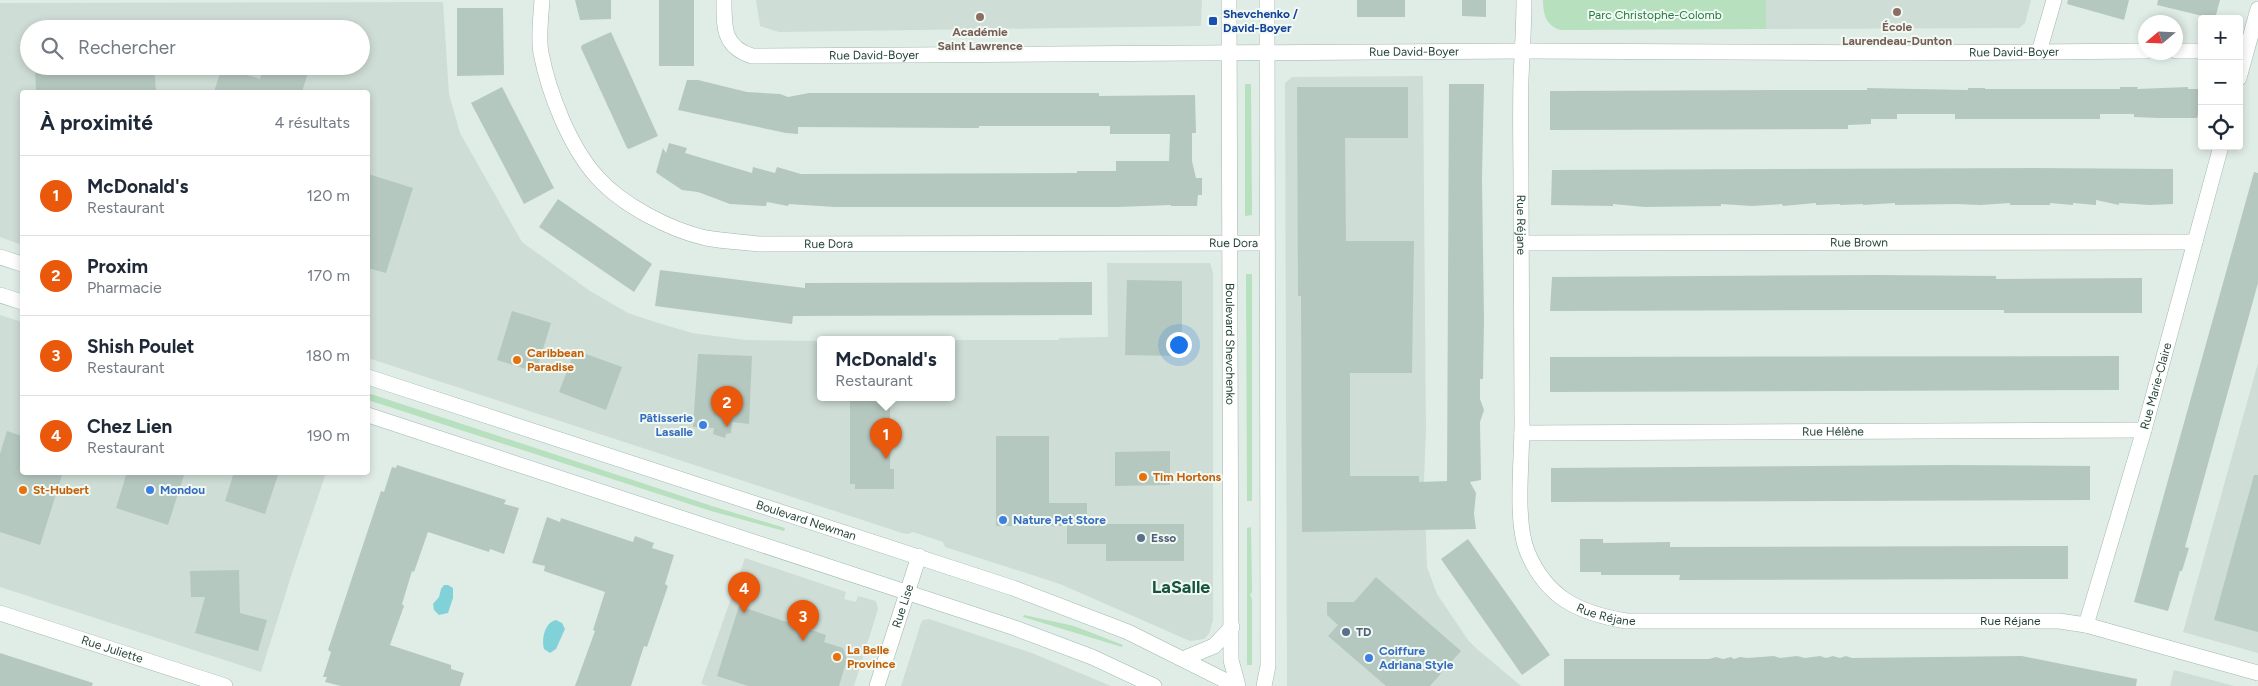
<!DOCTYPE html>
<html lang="fr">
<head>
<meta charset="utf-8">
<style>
	:root { --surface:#fff; --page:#f6f6f7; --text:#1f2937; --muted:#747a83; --line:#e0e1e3; --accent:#ea580c }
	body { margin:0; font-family:Figtree,sans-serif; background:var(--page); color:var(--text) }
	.controls { position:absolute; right:15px; top:15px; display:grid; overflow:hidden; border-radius:5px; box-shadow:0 2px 8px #0003 }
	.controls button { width:45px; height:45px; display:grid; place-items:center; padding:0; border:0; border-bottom:1px solid var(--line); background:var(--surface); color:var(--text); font:25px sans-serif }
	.compass { position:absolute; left:2138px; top:15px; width:45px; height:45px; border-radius:50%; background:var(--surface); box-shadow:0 2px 8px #0003; rotate:251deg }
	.you { position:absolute; left:1178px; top:344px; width:18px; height:18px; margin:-12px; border:4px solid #fff; border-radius:50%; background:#1a73e8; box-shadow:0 0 0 8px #1a73e833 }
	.badge { display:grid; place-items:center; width:32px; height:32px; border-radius:50%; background:var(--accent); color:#fff; font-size:16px; font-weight:700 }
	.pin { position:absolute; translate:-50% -41px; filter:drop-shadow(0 1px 2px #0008) }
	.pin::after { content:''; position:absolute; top:26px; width:18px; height:15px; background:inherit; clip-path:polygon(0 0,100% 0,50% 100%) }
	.popup { position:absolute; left:817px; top:336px; width:138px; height:65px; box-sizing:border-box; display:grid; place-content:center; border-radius:5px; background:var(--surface); filter:drop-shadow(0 1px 4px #0005); font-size:16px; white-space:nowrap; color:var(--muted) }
	.popup b { font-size:19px; color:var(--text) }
	.popup::after { content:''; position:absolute; left:50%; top:100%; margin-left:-10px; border:10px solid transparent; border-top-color:var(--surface) }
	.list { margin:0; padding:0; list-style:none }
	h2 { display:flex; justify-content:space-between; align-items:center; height:65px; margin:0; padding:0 20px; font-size:21px }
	h2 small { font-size:16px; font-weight:400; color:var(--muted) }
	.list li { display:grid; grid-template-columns:32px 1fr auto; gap:15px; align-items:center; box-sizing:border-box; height:80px; padding:0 20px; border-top:1px solid var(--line) }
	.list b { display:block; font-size:19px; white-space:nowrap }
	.list p { margin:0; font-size:16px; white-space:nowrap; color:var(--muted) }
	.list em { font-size:16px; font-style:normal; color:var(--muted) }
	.icon { flex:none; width:28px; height:28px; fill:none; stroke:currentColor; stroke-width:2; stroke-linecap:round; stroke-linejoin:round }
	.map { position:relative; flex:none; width:2258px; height:686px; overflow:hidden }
	.search { position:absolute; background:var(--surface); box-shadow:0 2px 8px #0003; left:20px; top:20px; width:350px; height:55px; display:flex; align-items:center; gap:12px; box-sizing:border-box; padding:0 18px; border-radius:28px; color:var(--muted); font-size:19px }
	.panel { position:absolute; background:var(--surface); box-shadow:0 2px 8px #0003; left:20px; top:90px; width:350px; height:385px; border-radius:5px }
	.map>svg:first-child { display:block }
	.built { fill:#ceddd5; fill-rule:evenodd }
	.green { fill:#b6e0be }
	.water { fill:#81d2d8 }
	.building { fill:#b5c8bf }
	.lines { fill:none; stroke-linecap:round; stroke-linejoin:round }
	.minor-casing { stroke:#a2b5ad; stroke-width:16 }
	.tertiary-casing { stroke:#a2b5ad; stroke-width:16 }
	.secondary-casing { stroke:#9dbaad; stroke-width:16 }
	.minor { stroke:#fff; stroke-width:15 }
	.tertiary { stroke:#fff; stroke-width:15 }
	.secondary { stroke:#fff; stroke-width:15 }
	.education-dot { fill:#8d6e63; stroke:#f1f9f4; stroke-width:2 }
	.transit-dot { fill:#1a4fb4; stroke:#f1f9f4; stroke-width:2 }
	.food-dot { fill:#e8710a; stroke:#f1f9f4; stroke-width:2 }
	.shop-dot { fill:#3f7fe0; stroke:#f1f9f4; stroke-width:2 }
	.service-dot { fill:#5c6f8a; stroke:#f1f9f4; stroke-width:2 }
	.labels { text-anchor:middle; stroke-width:4; stroke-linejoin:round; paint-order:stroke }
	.transit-label { font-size:12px; font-weight:bold; fill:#164399; stroke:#f1f9f4; text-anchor:start }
	.park-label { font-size:12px; fill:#247a3e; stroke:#f1f9f4 }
	.education-label { font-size:12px; font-weight:bold; fill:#785e54; stroke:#f1f9f4 }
	.street-label { font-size:12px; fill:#1f3f34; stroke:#f1f9f4 }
	.food-label { font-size:12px; font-weight:bold; fill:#c56008; stroke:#f1f9f4; text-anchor:start }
	.shop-label { font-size:12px; font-weight:bold; fill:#366cbe; stroke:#f1f9f4; text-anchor:start }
	.service-label { font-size:12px; font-weight:bold; fill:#4e5e75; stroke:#f1f9f4; text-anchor:start }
	.district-label { font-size:18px; font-weight:bold; fill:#185340; stroke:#f1f9f4 }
</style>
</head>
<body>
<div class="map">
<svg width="2258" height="686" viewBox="0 0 2258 686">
	<rect width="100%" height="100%" fill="#e0ede6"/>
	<path class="built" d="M756,0H1202L1201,26L779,32L760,26Z
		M1766,0H2031L2025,23L2019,28L1766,29Z
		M443,2L449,94L460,133L522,242L590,291L628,313L655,322L692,333L745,340L821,341V398H951V340H1059V338L1108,337L1107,263H1210L1213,273V620L1209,634L1204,639L1190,641L1060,584L945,547L943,542L913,532L908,534L902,533L368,358V92H22V245L0,237V3ZM29,29H361V66H29Z
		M1423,76L1426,432L1424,479L1427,567L1437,594L1468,640L1477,649L1521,686H1287L1285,83L1292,77Z
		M0,315L22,322V472L326,473L294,567L261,672L0,587Z
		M2258,363V653L2183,632Z
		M745,558L846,592L844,599L856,602L858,596L876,601L878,609L854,686H708L701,684Z
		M929,619L1032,653L1111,686H901L921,623L923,620Z
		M2174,670L2234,686H2170Z"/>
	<path class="green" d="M1543,0H1766V29L1561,30C1546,26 1543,14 1543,0Z
		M1245,84H1251L1252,215L1245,216Z
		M1246,274H1252V501H1247Z
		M368,393L715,507L785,528L784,531L711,511L368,400Z
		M1251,527L1252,592L1250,595L1252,599V665H1247V528Z
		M1024,615L1074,626L1123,645L1122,647L1023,617Z"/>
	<path class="water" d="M444,585H448L453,588V598L448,613L439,615L434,610L433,604L439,597L441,589Z
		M556,620L562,623L565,629L556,649L550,653L544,649C541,639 545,622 556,620Z"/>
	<path class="building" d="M575,0H611V19L580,20Z
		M659,0H694V66H659Z
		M1357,0H1405V17H1357Z
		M1462,0H1486V17L1462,16Z
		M2068,0H2129L2124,20L2067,4Z
		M2158,0H2220L2215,19L2157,5Z
		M457,8H503L504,75L457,76Z
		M611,32L658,136L629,149L627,148L581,48L582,45Z
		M35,66H154L156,92H36Z
		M264,66H310L302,92H214L222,67L260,79Z
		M687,80H698L747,92L780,94L788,97L809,93H1099V96L1195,95L1196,133H1192V161L1196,178H1202V195H1198L1197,206H1171V205L1118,207H835L789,204L788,206L767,202L766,206L730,204L698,192L682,190L658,174L656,172L663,148L666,153L669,143L687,148L685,153L752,173L753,167L775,173L777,167L801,174L1077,173V171H1116V161H1169L1170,134H1110V126H979V128H970L798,127V134L786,133L678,110Z
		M1449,84H1484L1482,178L1484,320L1483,379H1480V399L1484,410L1480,422L1481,480L1470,482L1476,493L1474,514L1476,529L1302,532L1301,296H1298L1297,87H1408V138H1345L1346,241H1414L1412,373H1350V476H1419V482L1447,481Z
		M502,87L554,188L524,204L471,103Z
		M2120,87H2138L2137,89L2188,87V89H2201V104L2197,118H2158L2134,117V114H2100V119H1955V114H1897V119H1871V124L1848,125V129L1550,130V91L1804,90H1867V88L1968,90V88H1985V89H2120Z
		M2034,168L2173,169V204L2150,205L2119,203V205L2096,200V205L2073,203V205L2050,203V205H2010V203L1980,205L1956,204L1895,205V203L1863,205V204L1840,205V204L1816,205V203L1783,206L1782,204L1752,206L1721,204V206L1645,207L1613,204V206L1551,205L1552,170Z
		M2254,172L2258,173V283L2185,547L2189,548L2182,571H2180L2168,611L2134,602Z
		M368,174L413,188L386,273L368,268Z
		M558,199L652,264L634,292L539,227Z
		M660,270L805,288V283L1092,282V315L793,316L792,324L655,306Z
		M1878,275L1996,276V279L2142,278V313H2004V310H1857L1550,311L1552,277Z
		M1127,280L1182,281V356L1125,355Z
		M512,311L551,323L536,372L497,360Z
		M575,350L622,367L606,410L559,392Z
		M698,354L752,356L749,424L732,422L731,433L726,434L725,438L713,434L714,428L693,427Z
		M2119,356V390L1550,392V357Z
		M850,398H890V469H894V489H855V484H850Z
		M7,431L22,436V472H63L40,545L0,532V454Z
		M996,436H1049V503H1087V524H1184V561H1106V544H1067V526H996Z
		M1170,451V485L1115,486V452Z
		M397,465L506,500L504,504L519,508L504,554L490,549L489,552L428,532L414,572L412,571L402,604L404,606L390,645L451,665V669L464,673L460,686H341L325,682L327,677H323L331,652L328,650L381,491L384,492L392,467L396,468Z
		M1950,465L2090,466V500L1551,502V468Z
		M127,472H185L168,525L116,508Z
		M234,472H279L265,514L225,501Z
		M2254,475H2258V632L2214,620Z
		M547,517L560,522L561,518L633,542L635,536L654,543L652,548L674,555L665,584L668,586L647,647L644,646L631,686H575L595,631L593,630L605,592L544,571L545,566L532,563Z
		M1468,539L1550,655L1522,675L1441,559Z
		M1580,539H1603V543L1670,542V547L2068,546V579L1679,580L1680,575H1601V572H1580Z
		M239,570L240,613L267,620L258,651L195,633L205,597H191L190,571Z
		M1376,577L1461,651L1430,686H1386L1328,636L1338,625L1327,615V602H1354Z
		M739,606L826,635L824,642L843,648L847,659L839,686H748L717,676Z
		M0,653L93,683L92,686H0Z
		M1774,656L1780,658L1797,656L1805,658L1820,656L1826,658L1833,656L1840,658L1846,656L1852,658L2022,656L2137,679L2136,686H1564V659H1709L1716,657L1723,659L1731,657L1734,659L1740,657L1747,658Z"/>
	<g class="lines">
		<g class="minor-casing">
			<g id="minor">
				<path id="s1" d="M542,0C541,17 538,37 541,53C549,94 570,147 597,177C622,205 670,230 706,238C723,241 741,242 759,244L1267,243"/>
				<path id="s2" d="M724,0C724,27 723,47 752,56L1522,51L1902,53L2146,51"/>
				<path id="s3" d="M1524,0C1524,27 1522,53 1521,79C1520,116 1521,152 1521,189C1521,264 1522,340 1522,416C1523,453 1514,518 1527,551C1546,598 1579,613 1626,621H2059L2086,625L2258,673"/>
				<path d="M2176,51H2202"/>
				<path d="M2039,52L2054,0"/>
				<path d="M2239,78L2258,9"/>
				<path id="s4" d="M1521,243L2195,242"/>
				<path id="s5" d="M1522,433L2144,430"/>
				<path id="s6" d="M0,613L225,686"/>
				<path id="s7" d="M2086,625L2144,430L2221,146"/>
				<path id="s8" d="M877,686L919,556"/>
			</g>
		</g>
		<g class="tertiary-casing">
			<g id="tertiary">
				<path id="s9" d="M1229,0L1231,660L1238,686"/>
				<path d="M1264,686L1268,666L1267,0"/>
			</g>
		</g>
		<g class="secondary-casing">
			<g id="secondary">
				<path d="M0,257L22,264"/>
				<path d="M0,295L22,302"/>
				<path id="s10" d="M368,377L1013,588L1128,632L1236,686"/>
				<path d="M368,415L1015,628L1092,657L1154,686"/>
				<path d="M1183,659L1214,646L1232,627"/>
			</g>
		</g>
		<use href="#minor" class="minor"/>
		<use href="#tertiary" class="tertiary"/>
		<use href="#secondary" class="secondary"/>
	</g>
	<g class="education-dot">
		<circle cx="1897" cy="12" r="5"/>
		<circle cx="980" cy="17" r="5"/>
	</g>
	<rect class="transit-dot" x="1208" y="16" width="10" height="10" rx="2.5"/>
	<g class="food-dot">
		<circle cx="517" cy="360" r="5"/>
		<circle cx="1143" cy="477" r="5"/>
		<circle cx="23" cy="490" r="5"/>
		<circle cx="837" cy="657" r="5"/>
	</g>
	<g class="shop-dot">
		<circle cx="703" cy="425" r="5"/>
		<circle cx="150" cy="490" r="5"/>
		<circle cx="1003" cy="520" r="5"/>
		<circle cx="1369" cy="658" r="5"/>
	</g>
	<g class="service-dot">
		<circle cx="1141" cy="538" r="5"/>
		<circle cx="1346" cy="632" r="5"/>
	</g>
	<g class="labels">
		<g class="transit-label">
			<text x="1223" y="18">Shevchenko /<tspan x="1223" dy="14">David-Boyer</tspan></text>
		</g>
		<g class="park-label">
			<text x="1655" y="19">Parc Christophe-Colomb</text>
		</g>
		<g class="education-label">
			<text x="1897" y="31">École<tspan x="1897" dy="14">Laurendeau-Dunton</tspan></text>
			<text x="980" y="36">Académie<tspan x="980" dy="14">Saint Lawrence</tspan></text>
		</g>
		<g class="street-label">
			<text dy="4" stroke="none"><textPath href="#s2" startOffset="731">Rue David-Boyer</textPath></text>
			<text dy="4" stroke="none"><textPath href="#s2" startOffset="1331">Rue David-Boyer</textPath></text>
			<text dy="4" stroke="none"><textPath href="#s2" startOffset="191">Rue David-Boyer</textPath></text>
			<text dy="4" stroke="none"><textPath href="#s3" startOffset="225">Rue Réjane</textPath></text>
			<text dy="4" stroke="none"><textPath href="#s1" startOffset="845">Rue Dora</textPath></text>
			<text dy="4" stroke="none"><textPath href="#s4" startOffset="338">Rue Brown</textPath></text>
			<text dy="4" stroke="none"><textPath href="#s1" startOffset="440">Rue Dora</textPath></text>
			<text dy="4" stroke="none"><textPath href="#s9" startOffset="344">Boulevard Shevchenko</textPath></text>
			<text dy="4" stroke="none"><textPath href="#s7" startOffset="249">Rue Marie-Claire</textPath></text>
			<text dy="4" stroke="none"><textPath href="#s5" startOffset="311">Rue Hélène</textPath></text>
			<text dy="4" stroke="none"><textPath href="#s10" startOffset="461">Boulevard Newman</textPath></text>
			<text dy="4" stroke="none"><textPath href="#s8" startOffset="84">Rue Lise</textPath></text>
			<text dy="4" stroke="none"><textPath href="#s3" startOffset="659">Rue Réjane</textPath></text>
			<text dy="4" stroke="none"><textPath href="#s3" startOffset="1064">Rue Réjane</textPath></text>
			<text dy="4" stroke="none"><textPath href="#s6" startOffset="118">Rue Juliette</textPath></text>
		</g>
		<g class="food-label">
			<text x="527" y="357">Caribbean<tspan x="527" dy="14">Paradise</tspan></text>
			<text x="1153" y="481">Tim Hortons</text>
			<text x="33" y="494">St-Hubert</text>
			<text x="847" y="654">La Belle<tspan x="847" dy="14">Province</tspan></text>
		</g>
		<g class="shop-label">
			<text x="693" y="422" text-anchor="end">Pâtisserie<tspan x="693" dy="14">Lasalle</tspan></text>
			<text x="160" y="494">Mondou</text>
			<text x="1013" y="524">Nature Pet Store</text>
			<text x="1379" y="655">Coiffure<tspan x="1379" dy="14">Adriana Style</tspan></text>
		</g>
		<g class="service-label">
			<text x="1151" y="542">Esso</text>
			<text x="1356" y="636">TD</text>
		</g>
		<g class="district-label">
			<text x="1181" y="593">LaSalle</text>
		</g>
	</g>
</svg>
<div class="controls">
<button>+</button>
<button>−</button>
<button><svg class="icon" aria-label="locate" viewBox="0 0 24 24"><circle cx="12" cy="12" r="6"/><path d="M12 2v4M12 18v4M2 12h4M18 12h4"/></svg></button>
</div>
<svg class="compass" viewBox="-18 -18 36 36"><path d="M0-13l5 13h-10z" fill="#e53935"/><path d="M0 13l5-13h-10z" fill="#747a83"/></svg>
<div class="you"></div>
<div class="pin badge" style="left:886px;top:459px">1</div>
<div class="popup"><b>McDonald's</b>Restaurant</div>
<div class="pin badge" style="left:727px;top:427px">2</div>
<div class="pin badge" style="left:803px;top:641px">3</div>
<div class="pin badge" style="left:744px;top:613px">4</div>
<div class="search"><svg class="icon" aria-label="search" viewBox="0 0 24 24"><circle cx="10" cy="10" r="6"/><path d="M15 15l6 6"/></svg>Rechercher</div>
<section class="panel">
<h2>À proximité<small>4 résultats</small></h2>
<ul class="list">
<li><span class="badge">1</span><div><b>McDonald's</b><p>Restaurant</p></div><em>120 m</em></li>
<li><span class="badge">2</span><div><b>Proxim</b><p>Pharmacie</p></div><em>170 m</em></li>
<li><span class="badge">3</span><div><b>Shish Poulet</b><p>Restaurant</p></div><em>180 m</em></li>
<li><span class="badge">4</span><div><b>Chez Lien</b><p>Restaurant</p></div><em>190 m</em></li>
</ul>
</section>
</div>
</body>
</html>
